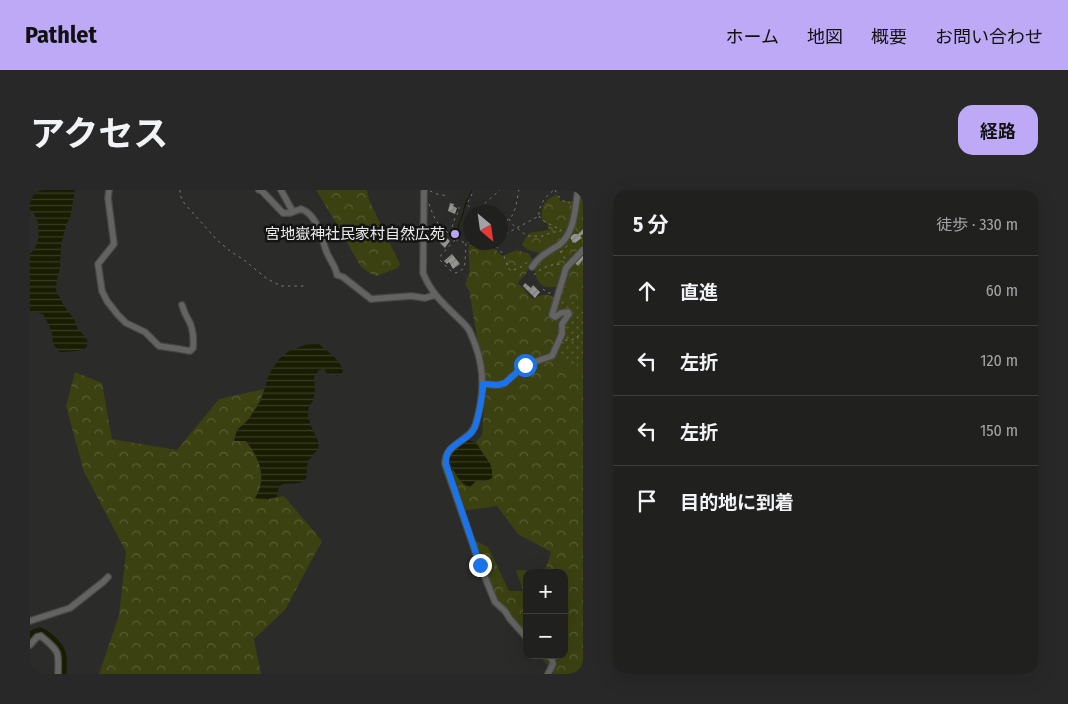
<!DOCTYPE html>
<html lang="ja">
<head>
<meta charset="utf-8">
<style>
	:root { --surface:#20201f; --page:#282828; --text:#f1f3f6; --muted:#a2a3a4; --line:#3d3e3d; --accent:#bda9f5 }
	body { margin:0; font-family:"Fira Sans Condensed","Noto Sans JP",sans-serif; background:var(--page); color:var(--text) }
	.controls { position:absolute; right:15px; bottom:15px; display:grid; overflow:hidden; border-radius:10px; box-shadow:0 5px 20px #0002 }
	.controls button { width:45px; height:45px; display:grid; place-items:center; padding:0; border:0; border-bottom:1px solid var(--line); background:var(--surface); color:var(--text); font:25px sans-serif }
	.compass { position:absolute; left:433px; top:15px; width:45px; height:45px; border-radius:50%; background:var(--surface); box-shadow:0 5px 20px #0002; rotate:151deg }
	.stop { position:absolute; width:15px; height:15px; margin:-11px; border:4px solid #1a73e8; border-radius:50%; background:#fff }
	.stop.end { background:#1a73e8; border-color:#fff; box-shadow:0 1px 5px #0008 }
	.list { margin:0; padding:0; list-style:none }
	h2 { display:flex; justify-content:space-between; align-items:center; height:65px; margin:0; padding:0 20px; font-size:21px }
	h2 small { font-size:16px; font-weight:400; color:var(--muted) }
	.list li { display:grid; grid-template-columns:32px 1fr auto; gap:15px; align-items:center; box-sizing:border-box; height:70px; padding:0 20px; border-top:1px solid var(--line) }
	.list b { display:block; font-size:19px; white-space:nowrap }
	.list em { font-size:16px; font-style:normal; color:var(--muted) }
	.icon { flex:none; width:28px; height:28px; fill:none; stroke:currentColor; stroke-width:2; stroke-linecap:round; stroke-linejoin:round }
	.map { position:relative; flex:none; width:553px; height:484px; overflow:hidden; border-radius:15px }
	header { display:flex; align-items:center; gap:30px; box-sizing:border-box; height:70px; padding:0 25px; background:var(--accent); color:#111 }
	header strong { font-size:24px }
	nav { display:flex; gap:28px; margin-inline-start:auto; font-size:18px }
	.intro { display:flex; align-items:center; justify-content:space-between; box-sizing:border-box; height:120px; padding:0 30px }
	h1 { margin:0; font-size:35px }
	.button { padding:12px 22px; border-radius:15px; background:var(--accent); color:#111; font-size:18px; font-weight:700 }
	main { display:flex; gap:30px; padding:0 30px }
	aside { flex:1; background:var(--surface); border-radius:15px; box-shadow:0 5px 20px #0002 }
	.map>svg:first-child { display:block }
	.grass { fill:url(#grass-dots) }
	.forest { fill:url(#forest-crowns) }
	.water { fill:url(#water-rules) }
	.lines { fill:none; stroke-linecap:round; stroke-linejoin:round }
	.stream { stroke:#181c00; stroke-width:1 }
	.river { stroke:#181c00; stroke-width:9 }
	.building { fill:url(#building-hatch) }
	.minor-casing { stroke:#474846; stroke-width:8 }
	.path { stroke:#7b7b79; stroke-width:1; stroke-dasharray:2.5 4; stroke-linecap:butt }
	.minor { stroke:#636461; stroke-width:5.5 }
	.route { stroke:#1a73e8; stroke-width:6 }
	.poi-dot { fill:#bda9f5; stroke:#131413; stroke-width:2 }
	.labels { text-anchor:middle; stroke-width:5; stroke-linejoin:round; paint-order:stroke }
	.poi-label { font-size:15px; fill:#ececeb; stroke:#131413; text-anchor:end }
</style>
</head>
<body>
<header>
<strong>Pathlet</strong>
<nav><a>ホーム</a><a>地図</a><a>概要</a><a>お問い合わせ</a></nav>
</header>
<div class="intro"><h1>アクセス</h1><a class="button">経路</a></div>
<main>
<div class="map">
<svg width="553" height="484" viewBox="0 0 553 484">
	<defs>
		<pattern id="grass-dots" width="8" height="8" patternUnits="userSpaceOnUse" patternTransform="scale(1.25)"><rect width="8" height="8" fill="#3b4111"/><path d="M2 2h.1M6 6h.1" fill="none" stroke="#585d34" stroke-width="1.8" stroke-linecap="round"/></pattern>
		<pattern id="forest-crowns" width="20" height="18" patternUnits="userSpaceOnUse" patternTransform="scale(1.25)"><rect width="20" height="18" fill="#3b4111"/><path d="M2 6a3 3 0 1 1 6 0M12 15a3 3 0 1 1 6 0" fill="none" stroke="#585d34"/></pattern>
		<pattern id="water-rules" width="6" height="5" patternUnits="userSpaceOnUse" patternTransform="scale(1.25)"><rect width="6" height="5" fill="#181c00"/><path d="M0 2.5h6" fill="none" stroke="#3a3d25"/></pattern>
		<pattern id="building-hatch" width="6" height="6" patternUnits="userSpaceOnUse" patternTransform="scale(1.25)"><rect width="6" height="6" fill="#949491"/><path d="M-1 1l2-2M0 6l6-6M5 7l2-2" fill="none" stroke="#7d7d7a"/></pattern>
	</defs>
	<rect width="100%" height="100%" fill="#2b2b29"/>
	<path class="grass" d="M534,96C538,106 549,108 553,117V168L544,177C533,174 530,166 522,159C531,142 524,139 521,123C520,118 523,113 523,107L531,102Z"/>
	<path class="forest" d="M286,0H337L339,10L370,74L368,78L347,86L341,84L331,77L306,33Z
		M545,0H553V117L551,113L534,111L536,102L533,96C528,96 522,98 517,97C508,96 503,83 506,75C506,74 509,69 510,68V63L498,60L492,55L495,49L499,43L519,40L517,34L512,31C510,19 514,9 526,5L531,11H543Z
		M447,53C460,53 464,57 472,66L487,60L499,64L503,71C500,75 498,81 496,84C493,88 490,89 488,93C490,96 493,97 495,100C498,104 499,106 503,109C511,105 514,103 523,107V112L521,122L529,138L527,142V150L522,159C530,166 533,174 544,177L553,168V484H524V483L509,465H534V383H497V450L457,396L442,349L458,357L479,401H493L486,380L515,381L521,362L488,344L467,316L433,321L421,283L452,245L455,199L454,184L450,165L439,100L435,95C436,90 438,87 439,83C441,74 437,64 439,54Z
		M45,182L72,193L82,249L147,260L189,209L234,199C231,210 225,221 217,231C210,239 208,239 204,250L216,251L224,262L229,271L231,286L230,300L234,310L254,306L292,351L255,420L224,449L231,484H69L89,425L96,362L54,282L36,216Z"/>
	<path class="water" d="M0,0H45L40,28L36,35L31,55L30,78L27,89L26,100L34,116L44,129L48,140L53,144L58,152L56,158L48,161L30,162C22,154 23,153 22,143C20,136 16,130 13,124L0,121V64C1,63 4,60 5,58C11,47 10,27 0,20Z
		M288,153C297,162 311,169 313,182L308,186L297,184L294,179L289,180L284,187L285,201L283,211L279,216L278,226L281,236L289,253L288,259L278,271L276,289C273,291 271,293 268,293C256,295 248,289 247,307L234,310L225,308C238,288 230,269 216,251H204L207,240L218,230L231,211L239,184L249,169L259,161L275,155Z
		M437,250C448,251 449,258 454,265C460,273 463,277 462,288C457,292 453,291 446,291L440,297C428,293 424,281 419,270C421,260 429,254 437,250Z"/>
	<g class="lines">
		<path class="stream" d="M429,40L428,37L433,24L435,15L442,0"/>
		<path class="river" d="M0,449L4,444L10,442C15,444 17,446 21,449C35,463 32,466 32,484"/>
	</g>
	<path class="building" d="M420,13L424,14L423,16L427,18L425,24L418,21Z
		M553,39V44L550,46L552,48L545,53L544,52L543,53L540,47L544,44H548Z
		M414,45L420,51L415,58L407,50Z
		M553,63V70L548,76L544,72Z
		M422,64L430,74L423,79L419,72L417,74L414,71Z
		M495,93L501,98L503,95L510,102L505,108L493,96Z"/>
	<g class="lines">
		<g class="minor-casing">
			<path id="minor" d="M79,0L78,8L84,54L68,74L72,101L77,111L88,125L96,133L115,142L129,156L149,159L160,161L163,158C164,150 163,138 159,131C156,126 154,122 152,115
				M229,0L232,1L253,23H260L271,19C288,25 291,48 297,63C300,70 306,77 307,85L313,87L341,109L381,106L395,108L405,105
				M251,0L263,22
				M394,0L393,83C402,104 411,111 426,126C430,130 436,135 439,140C441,144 443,149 445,154C455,181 454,205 446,233C442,251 414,253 415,274L450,375L465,412L475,421L480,429L497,448
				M502,77C509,66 518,62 529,55C545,43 545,18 548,0
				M453,194L468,195L475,193L495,175L522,166L532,144V134L539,124L538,122L531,123L525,127L522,125L536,78L553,60
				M0,431L40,418L73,392L78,387
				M0,455L7,447L11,446C29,462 29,460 28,484
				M517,465L522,469L523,474L518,484"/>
		</g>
		<path class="path" d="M150,0V5L154,13L187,50L200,61L214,70L236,88L243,92L251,96H275
			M525,0C529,8 532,12 540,13
			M400,1L407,4L418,6
			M399,14L402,22L406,31L424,49L436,53L440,52
			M444,22L437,14L444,0
			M445,22L470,0
			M509,26L512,30L531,40
			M479,29L482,34L497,46H513L522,42H528L534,39
			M470,32C473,31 477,31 479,29C486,24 487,8 489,0
			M440,36V40
			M420,43L425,28L429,21V17
			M470,47L509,26C508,15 516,6 524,0
			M425,50L411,65L410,70L421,81L426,83L433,79L435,73L436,53
			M461,52C467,57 473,62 475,69C477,74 477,77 481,81L491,77L500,70
			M530,61L536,70
			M531,62L539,54
			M504,85C512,77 521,74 532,74
			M513,99L518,103H523
			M535,150H542L553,143"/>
		<use href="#minor" class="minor"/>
	</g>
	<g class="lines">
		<path class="route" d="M450,375L416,274C414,255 433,253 442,242C449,233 451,210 453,199V194L468,195L475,193L495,175"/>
	</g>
	<circle class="poi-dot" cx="425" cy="44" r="5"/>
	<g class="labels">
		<g class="poi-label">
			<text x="415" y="49">宮地嶽神社民家村自然広苑</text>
		</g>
	</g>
</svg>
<div class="controls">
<button>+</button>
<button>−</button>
</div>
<svg class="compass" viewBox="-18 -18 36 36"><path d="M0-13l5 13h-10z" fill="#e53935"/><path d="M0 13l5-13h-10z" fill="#a2a3a4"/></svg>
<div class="stop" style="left:495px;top:175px"></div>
<div class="stop end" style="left:450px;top:375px"></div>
</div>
<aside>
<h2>5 分<small>徒歩 · 330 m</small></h2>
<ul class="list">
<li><svg class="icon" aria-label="ahead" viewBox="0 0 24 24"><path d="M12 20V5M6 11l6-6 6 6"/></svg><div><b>直進</b></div><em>60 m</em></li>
<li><svg class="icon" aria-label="left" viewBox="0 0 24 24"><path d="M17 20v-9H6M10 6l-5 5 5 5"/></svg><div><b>左折</b></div><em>120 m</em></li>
<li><svg class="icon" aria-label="left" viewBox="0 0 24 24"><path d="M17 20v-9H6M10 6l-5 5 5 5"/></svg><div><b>左折</b></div><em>150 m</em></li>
<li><svg class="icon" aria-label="arrive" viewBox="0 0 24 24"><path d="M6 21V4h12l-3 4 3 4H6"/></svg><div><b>目的地に到着</b></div></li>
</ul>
</aside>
</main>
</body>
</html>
